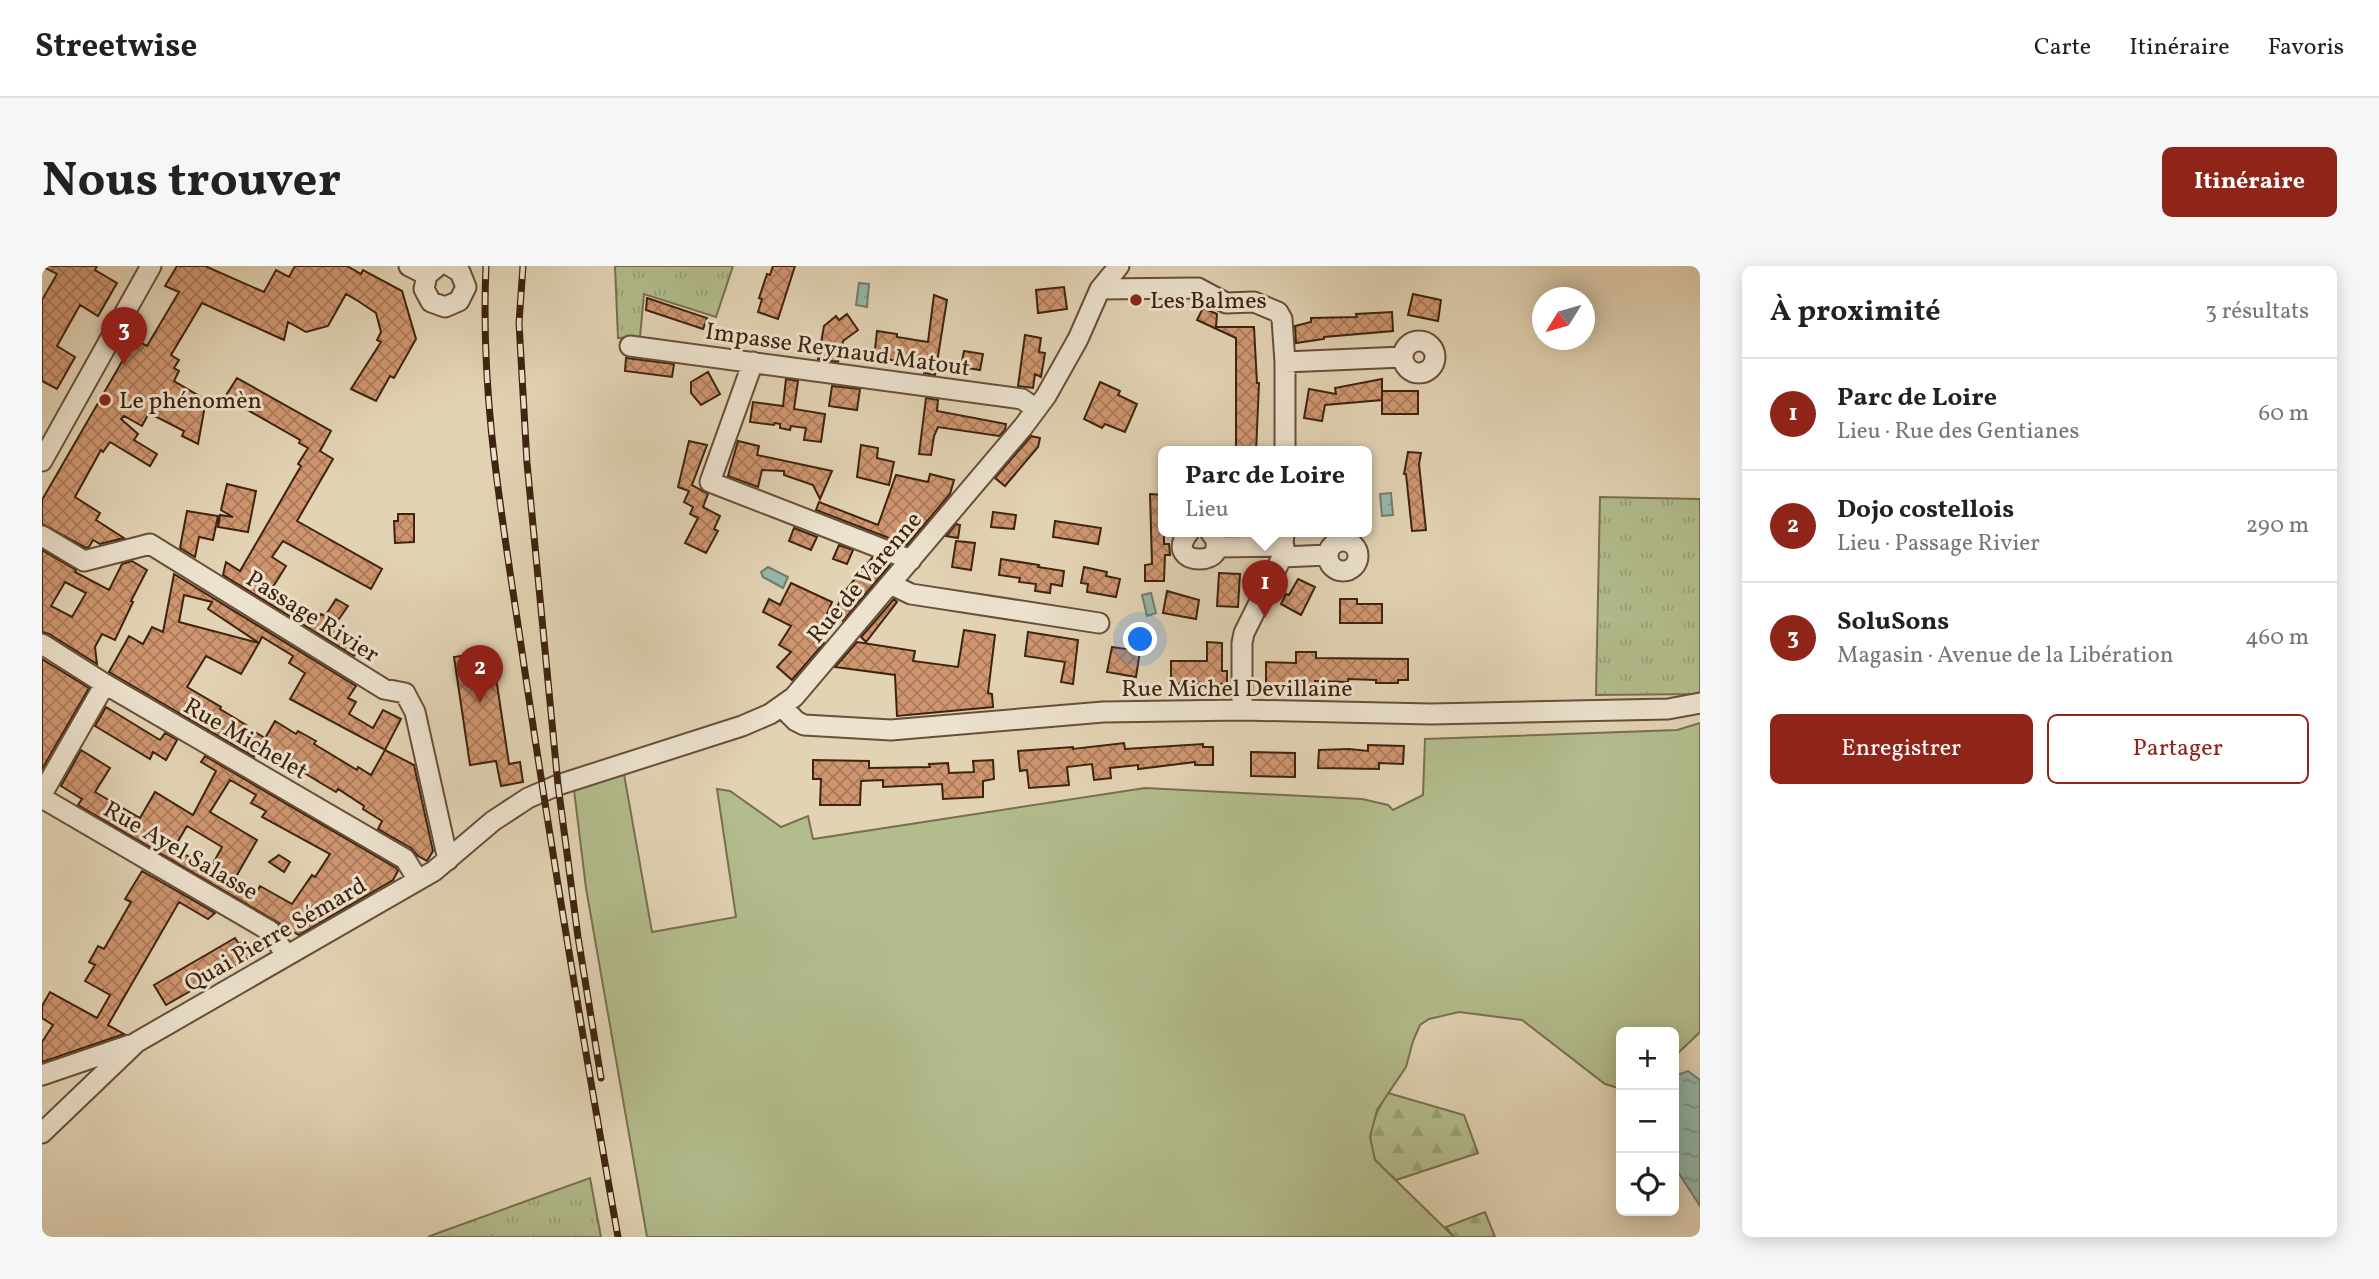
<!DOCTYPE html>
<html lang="fr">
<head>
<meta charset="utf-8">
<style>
	:root { --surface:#fff; --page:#f6f6f6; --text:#222; --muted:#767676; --line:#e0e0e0; --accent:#8f2418 }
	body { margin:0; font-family:Vollkorn,serif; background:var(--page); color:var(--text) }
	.controls { position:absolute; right:21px; bottom:21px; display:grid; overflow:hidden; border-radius:10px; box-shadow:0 4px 18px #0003 }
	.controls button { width:63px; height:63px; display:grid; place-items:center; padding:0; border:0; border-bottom:2px solid var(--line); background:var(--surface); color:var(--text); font:35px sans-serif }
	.compass { position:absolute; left:1490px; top:21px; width:63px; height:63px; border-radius:50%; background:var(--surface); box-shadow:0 4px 18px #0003; rotate:233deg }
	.you { position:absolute; left:1099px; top:374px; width:24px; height:24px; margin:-18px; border:5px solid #fff; border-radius:50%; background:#1a73e8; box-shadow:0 0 0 10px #1a73e833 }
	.badge { display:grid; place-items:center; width:46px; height:46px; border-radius:50%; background:var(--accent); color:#fff; font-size:23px; font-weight:700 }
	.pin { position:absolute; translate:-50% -58px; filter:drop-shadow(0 2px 4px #0008) }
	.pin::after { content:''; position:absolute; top:37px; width:24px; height:21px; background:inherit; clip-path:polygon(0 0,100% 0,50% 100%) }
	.popup { position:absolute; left:1116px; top:180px; width:214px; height:91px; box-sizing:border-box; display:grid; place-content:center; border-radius:10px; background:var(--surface); filter:drop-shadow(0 2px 5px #0005); font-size:23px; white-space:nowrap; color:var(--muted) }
	.popup b { font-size:26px; color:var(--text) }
	.popup::after { content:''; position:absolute; left:50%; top:100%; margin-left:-14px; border:14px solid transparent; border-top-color:var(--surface) }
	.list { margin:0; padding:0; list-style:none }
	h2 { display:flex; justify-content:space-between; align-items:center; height:91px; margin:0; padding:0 28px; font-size:30px }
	h2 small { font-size:23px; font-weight:400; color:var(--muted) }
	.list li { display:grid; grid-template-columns:46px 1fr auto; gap:21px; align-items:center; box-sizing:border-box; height:112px; padding:0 28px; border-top:2px solid var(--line) }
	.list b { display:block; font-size:26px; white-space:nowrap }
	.list p { margin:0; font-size:23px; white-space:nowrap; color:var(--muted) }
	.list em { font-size:23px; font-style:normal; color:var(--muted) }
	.actions { display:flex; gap:14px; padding:21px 28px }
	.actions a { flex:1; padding:16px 0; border:2px solid var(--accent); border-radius:10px; text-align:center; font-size:24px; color:var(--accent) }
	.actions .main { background:var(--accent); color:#fff }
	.icon { flex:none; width:38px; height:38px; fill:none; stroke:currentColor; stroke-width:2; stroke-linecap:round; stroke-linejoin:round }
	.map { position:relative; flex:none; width:1658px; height:971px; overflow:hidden; border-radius:10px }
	header { display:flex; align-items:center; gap:42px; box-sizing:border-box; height:98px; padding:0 35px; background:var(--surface); border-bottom:2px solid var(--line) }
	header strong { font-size:33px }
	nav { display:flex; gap:38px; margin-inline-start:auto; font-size:24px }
	.intro { display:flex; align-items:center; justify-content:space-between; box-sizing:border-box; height:168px; padding:0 42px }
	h1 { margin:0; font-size:49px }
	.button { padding:18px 32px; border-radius:10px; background:var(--accent); color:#fff; font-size:24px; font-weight:700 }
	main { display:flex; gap:42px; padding:0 42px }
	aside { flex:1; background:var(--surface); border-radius:10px; box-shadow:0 4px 18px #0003 }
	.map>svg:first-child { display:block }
	.grass { fill:url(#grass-tufts); stroke:#79704e; stroke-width:2 }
	.forest { fill:url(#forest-firs); stroke:#79704e; stroke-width:2 }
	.green { fill:#b3bc8d; stroke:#79704e; stroke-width:2 }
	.water { fill:url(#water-ripples); stroke:#737c6c; stroke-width:2 }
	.building { fill:url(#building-cross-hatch); stroke:#3f230e; stroke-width:2; fill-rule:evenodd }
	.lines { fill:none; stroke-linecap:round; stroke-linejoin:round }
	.minor-casing { stroke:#684f38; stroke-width:23 }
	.minor { stroke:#ece2ce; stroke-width:19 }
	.rail-casing { stroke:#3f230e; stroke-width:7 }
	.rail { stroke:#ece2ce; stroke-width:4.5; stroke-dasharray:13; stroke-linecap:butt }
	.poi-dot { fill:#8f2418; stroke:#ece2ce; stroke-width:2.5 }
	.labels { text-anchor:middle; stroke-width:6; stroke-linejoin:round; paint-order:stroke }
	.poi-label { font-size:24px; fill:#3f230e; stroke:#ece2ce; text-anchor:start }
	.street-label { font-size:24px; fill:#3f230e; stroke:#ece2ce }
</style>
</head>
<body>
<header>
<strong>Streetwise</strong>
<nav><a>Carte</a><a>Itinéraire</a><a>Favoris</a></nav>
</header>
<div class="intro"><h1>Nous trouver</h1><a class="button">Itinéraire</a></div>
<main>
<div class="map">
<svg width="1658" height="971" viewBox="0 0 1658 971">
	<defs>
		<pattern id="grass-tufts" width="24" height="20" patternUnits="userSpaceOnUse" patternTransform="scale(1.75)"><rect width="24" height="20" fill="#b3bc8d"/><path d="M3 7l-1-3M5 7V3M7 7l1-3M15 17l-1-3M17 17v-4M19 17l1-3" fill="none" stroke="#9ba178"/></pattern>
		<pattern id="forest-firs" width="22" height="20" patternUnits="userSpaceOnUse" patternTransform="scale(1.75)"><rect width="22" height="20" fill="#b3bc8d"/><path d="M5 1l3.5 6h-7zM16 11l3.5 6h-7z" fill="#9ba178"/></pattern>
		<pattern id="water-ripples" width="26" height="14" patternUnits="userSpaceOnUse" patternTransform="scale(1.75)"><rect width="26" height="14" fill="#95b8aa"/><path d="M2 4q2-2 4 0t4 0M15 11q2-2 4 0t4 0" fill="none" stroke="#7b9589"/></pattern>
		<pattern id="building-cross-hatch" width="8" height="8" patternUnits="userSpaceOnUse" patternTransform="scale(1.75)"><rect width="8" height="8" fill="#cf9670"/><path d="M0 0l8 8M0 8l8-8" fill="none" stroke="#a97a5a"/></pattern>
	</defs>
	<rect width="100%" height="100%" fill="#e2d3b4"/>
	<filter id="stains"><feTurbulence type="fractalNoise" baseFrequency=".00286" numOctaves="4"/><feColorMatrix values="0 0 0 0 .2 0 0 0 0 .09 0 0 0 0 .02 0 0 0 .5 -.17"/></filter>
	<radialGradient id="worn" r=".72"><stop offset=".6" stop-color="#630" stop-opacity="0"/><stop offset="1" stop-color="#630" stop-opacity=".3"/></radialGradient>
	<path class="grass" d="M573,0H691L674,51L602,28L598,71L576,72Z
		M1558,231L1658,233V428L1554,429Z
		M548,912L559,971H386L396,967Z"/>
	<path class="forest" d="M1346,827L1422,849L1436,887L1354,914C1348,908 1339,902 1334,895C1320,874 1334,845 1346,827Z
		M1443,946L1453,971H1412L1404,961Z"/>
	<path class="green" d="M1658,457V766L1632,791V766H1579V823L1563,818L1480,754L1417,746L1387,753L1378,759L1371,775L1364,801L1335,844L1328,871L1333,894L1412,971H605L544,622L532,524L582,508L610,666L694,651L675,523L688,525L739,561L766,550L771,573L1103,522L1320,533L1346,539L1351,544L1381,529L1383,473L1635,464Z"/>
	<path class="water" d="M817,17L827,18L825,41L814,39Z
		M1349,227L1351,249L1340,250L1338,228Z
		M726,301L746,311L741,322L721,311L719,306Z
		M1109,327L1114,347L1105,350L1100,329Z
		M1646,805L1658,814V940L1632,900V810Z"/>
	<path class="building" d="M0,0H55L53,4L75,17L56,50L38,39L15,80L33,91L15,123L0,115V34L15,8Z
		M135,0H163L222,26L234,4L247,11L253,0H305L319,8L321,4L360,25L374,73L352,112L348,110L334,135L309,123L339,76L335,74L339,66L334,47L316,35L304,28L286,60L264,66L246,56L242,74L160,37L129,89L137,94L132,102L137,105L132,115L164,134L156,178L140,170L142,165L107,147L100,160L82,150L79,153L96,168L92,174L115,188L108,200L68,176L61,186L59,184L33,231L58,247L54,254L82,272L58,278L51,274L47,281L44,282L0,258V234L93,73L105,80L137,26L123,20Z
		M731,0H753L736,53L716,46L720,33L717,32L725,8L728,9Z
		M1022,21L1025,43L996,47L994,24Z
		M1371,28L1399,34L1396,55L1366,49Z
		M892,29L905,34L893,109L882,107L883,98L832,92L835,65L855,68V71L886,76Z
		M605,32L665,52L661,63L604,44Z
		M1161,42L1175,48L1174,61H1212L1215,117H1217L1214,186H1194V72L1155,54Z
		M1350,46L1351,65L1282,71V73L1254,77L1253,60L1269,56V52L1315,51L1314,48Z
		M805,48L816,64L801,75L796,96L776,93L782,60L794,50L797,54Z
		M983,69L999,72L997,86L1003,87L999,111L993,108L991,122L976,120Z
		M922,85L941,88L938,104L919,101Z
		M584,92L632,98L630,111L583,105Z
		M666,106L678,128L659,139L649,127V116Z
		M195,112L289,165L278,185L291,193L255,255L340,303L329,323L241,275L230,291L244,300L229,324L274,354L279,348L283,350L294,333L306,340L292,360L320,378L312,390L181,309L184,296L198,305L259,200L256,198L266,182L257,177L258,174L183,131Z
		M744,113L756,115L752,143L783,148L779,176L762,174L764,162L749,160L748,164L738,162V158L733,157L732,159L708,156L711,136L741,140Z
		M1340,113V134L1283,139L1280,155L1262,152L1267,123L1294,128L1293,122Z
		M1058,116L1078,125L1076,129L1095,138L1083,166L1063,158L1060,162L1042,153Z
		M790,120L818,123L815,144L787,140Z
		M1340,125H1376V148H1340Z
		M884,132L896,134L895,145L964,158L963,164L957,170L896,161L892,170L889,189L877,188Z
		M989,170L998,172L996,181L963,220L953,212Z
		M647,175L665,179L650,219L666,228L661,241L678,250L672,263L676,265L664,287L643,277L656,252L648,248L651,241L642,236L647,225L636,221Z
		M696,175L717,180L715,189L790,205L778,233L771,219L742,209V205L720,204L716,221L686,210Z
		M819,179L836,182L835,192L852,196L847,219L815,211Z
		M1366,186L1379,187L1377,198L1384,264L1370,265L1364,208H1362Z
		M888,208L912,214L908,228L865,279L774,244L777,236L836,259L854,209L886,216Z
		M185,218L214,225L206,266L176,261L178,249L191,251L179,244Z
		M1108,228L1122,229V278H1127L1128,289H1123L1122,315H1103V299L1110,298Z
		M145,245L176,250L171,274L157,271L153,291L138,282Z
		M951,246L974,249L972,263L949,261Z
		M356,248H372V276L353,277L352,255H356Z
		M1013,255L1059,262L1056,278L1011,271Z
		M914,258L918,259L916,272L904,270Z
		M752,262L775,271L769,284L747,275Z
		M914,275L933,277L929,304L910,301Z
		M797,279L811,284L805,298L791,293Z
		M0,284L34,304L33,306L67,324L80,298L90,295L105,304L89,335L91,336L73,374L60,368L53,381L55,398L7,368L0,366ZM23,316L44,327L30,351L9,340Z
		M830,292L848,299L801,355L792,347L803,325Z
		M959,293L997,299L996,301L1022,305L1020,320L1009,318L1008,327L993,325L994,318L977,316L978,312L957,309Z
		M1042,301L1065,306L1064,310L1078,313L1074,331L1045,326L1046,318L1039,317Z
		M1177,307L1198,308L1196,341L1175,340Z
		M132,308L314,420L306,432L314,436L307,448L331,462L341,444L359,453L343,484L248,433L263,407L247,397L251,390L220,371L217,377L166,343L170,336L142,329L137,356L217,377L199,408L164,390L145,421L179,441L178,443L204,459L203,460L223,472L212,491L67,406L87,370L101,378L110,361L121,366Z
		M1256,313L1273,321L1259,349L1239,338L1244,328L1247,329Z
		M749,317L790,336L784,350L789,353L777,375L782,377L750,414L735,401L749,386L737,379L749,360L721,346L727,333L738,339Z
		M1125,325L1157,334L1154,353L1121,347Z
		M852,333L855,336L824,376L819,371Z
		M1298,333H1315V338H1340V357H1298Z
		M922,364L953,369L946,427L950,428L951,441L855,450L853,409L793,401L815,376L873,385L871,395L916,401Z
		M986,366L1036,374L1031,418L1019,416L1023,396L983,390Z
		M1165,376L1180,377V405H1185V418H1129V395H1165Z
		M1070,381L1098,385L1094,411L1065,406Z
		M450,385L467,498L478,496L481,516L459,520L454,495L428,499L412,391Z
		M1254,386H1274V392L1366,393V414H1356V417H1334V414L1306,413V416L1273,415V418H1224V396L1254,397Z
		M0,393L47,422L0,503Z
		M64,441L118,474L123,467L135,474L124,494L111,486L108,493L53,460Z
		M233,455L254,468L256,465L274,475L272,478L315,504L316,501L329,509L343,484L372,499L391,585L385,595L376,590L369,582L336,563L340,555L321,543L322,540L296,523L294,526L277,516L261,506L263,503L237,487L235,491L218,481Z
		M1082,477L1083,483L1161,478V481H1171V499H1153V496L1096,503V499L1068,502L1069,512L1052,514L1050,498L1025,501L1027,519L987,522L985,504L978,505L976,485L1031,481V483Z
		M1326,479L1362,480L1361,498L1337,497V503L1276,502L1277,484L1307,483L1326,485Z
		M39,484L68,502L53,526L98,552L113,526L151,549L174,505L159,496L163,490L354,602L356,605L351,614L257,669L36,539L40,533L19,520ZM188,514L214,529L209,537L224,545L220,551L288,588L273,611L270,609L250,638L218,620L213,629L191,616L215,574L168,546ZM145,560L180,581L168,603L132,582Z
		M1209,486L1253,487V511L1209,510Z
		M771,494L827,495V502L888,501L887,498L906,497L907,507L932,506L931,495L951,494L952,513L941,515V531L901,533L900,518L841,521V514L819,515L818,539H778L779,513H771Z
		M237,589L248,596L242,606L227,596Z
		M100,605L173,647L166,653L137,636L66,759L82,768L0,796V776L11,759L0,752V740L8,726L55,752L68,729L43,715L53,699L47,696L56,680L62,683L89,636L83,633Z
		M193,672L197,678L200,676L208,691L124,739L112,719Z"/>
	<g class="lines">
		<g class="minor-casing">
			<path id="minor" d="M367,0L385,9
				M396,0L385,9L382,23L389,36L403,41L417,35L424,21L418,6L408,0
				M1058,23L1156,22L1184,37L1212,36L1236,46L1240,53L1243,96V186
				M1361 91a16 16 0 1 1 32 0a16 16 0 1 1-32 0Z
				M588,80L980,133L994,143
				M711,96L668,216L869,294
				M1243,96L1361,91
				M0,195L109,0
				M1147,266C1117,303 1199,301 1168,266
				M0,270L42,295L108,278L342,423L363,427L373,446L406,594
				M1286 290a15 15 0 1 1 30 0a15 15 0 1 1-30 0Z
				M1174,281L1242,280
				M1240,291L1286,289
				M848,318L869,328L1057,357
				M0,378L63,418L363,593L376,614
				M740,441L754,455L762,459L849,464L1061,446L1200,444L1389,448L1626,443L1658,437
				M1200,444V377L1202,367L1240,291L1242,266
				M0,528L63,418
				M0,532L228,665L244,689
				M0,809L88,779
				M0,867L95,776L392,605L451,555L486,532L516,519L700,460L728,448L752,431L981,161L1004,130L1036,73L1058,23L1077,0"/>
		</g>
		<use href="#minor" class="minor"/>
		<g class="rail-casing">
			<path id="rail" d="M444,0C438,132 460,250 479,379C508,577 541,774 576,971
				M481,0L477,57L485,197L516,519L536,671L559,812"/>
		</g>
		<use href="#rail" class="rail"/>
	</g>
	<g class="poi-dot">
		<circle cx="1094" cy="34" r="7"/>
		<circle cx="63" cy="134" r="7"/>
	</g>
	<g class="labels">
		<g class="poi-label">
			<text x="1108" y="42">Les Balmes</text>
			<text x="77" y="142">Le phénomèn</text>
		</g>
		<g class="street-label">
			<text transform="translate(796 83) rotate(8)" y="8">Impasse Reynaud Matout</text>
			<text transform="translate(822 311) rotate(-50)" y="8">Rue de Varenne</text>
			<text transform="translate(271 350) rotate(32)" y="8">Passage Rivier</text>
			<text x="1195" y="430">Rue Michel Devillaine</text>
			<text transform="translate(204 472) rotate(30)" y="8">Rue Michelet</text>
			<text transform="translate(139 584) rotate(30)" y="8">Rue Ayel Salasse</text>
			<text transform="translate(233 668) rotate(-30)" y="8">Quai Pierre Sémard</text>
		</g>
	</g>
	<rect width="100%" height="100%" filter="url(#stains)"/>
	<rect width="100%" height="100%" fill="url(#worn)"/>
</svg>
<div class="controls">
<button>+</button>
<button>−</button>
<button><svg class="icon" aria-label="locate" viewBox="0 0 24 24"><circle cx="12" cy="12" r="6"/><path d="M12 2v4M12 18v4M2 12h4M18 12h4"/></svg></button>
</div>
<svg class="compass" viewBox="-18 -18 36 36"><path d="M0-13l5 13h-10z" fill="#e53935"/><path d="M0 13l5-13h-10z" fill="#767676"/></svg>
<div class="you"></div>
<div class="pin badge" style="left:1223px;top:352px">1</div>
<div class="popup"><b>Parc de Loire</b>Lieu</div>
<div class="pin badge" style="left:438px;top:437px">2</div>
<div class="pin badge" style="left:82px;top:99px">3</div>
</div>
<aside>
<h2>À proximité<small>3 résultats</small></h2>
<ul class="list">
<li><span class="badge">1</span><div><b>Parc de Loire</b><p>Lieu · Rue des Gentianes</p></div><em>60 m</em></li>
<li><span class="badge">2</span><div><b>Dojo costellois</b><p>Lieu · Passage Rivier</p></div><em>290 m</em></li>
<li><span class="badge">3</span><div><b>SoluSons</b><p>Magasin · Avenue de la Libération</p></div><em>460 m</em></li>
</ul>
<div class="actions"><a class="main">Enregistrer</a><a>Partager</a></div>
</aside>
</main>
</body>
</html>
